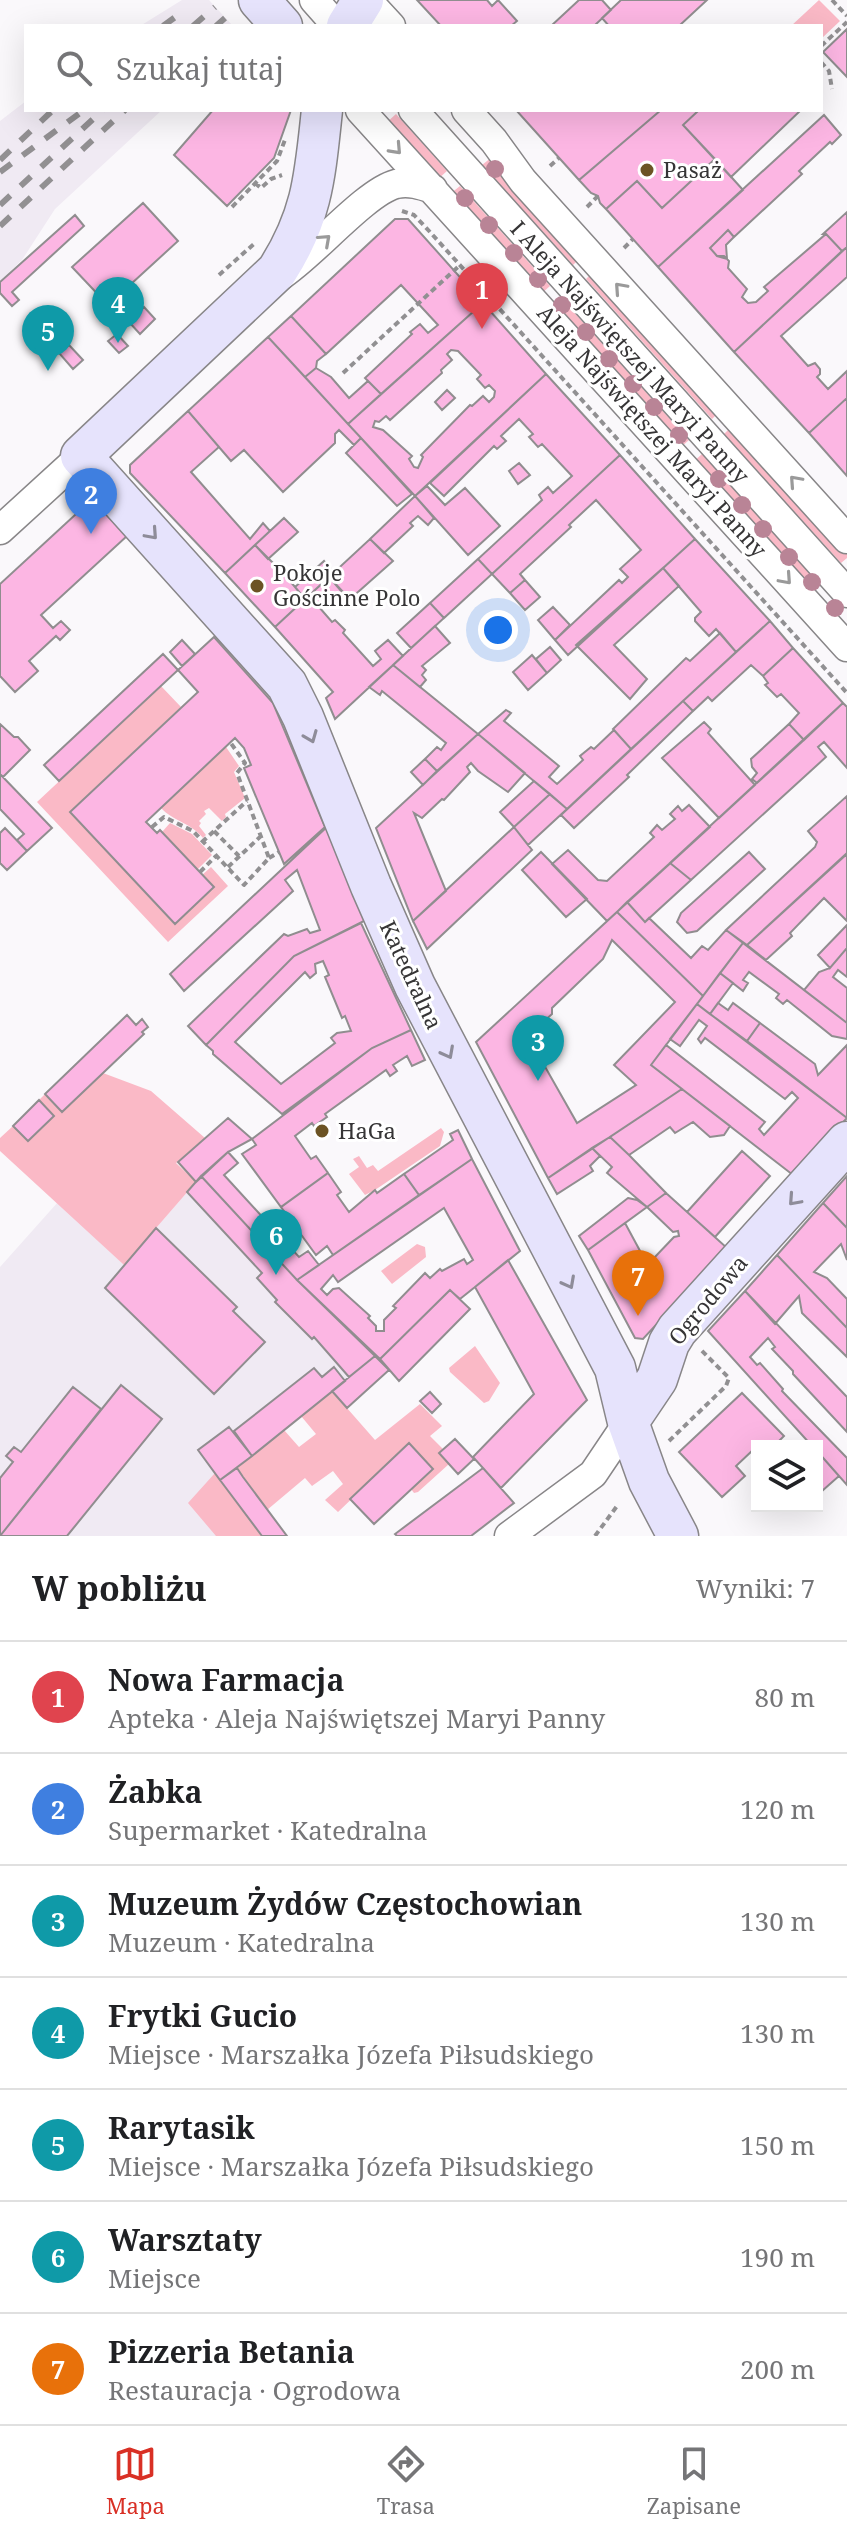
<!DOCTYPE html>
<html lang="pl">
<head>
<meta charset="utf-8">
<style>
	:root { --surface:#fff; --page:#f6f6f6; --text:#202124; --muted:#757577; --line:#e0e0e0; --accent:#d93025 }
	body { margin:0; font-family:"Noto Serif",serif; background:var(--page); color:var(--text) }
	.controls { position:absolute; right:24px; bottom:24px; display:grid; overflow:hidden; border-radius:0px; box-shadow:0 8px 32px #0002 }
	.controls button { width:72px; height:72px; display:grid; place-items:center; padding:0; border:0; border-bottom:2px solid var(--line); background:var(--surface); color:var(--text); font:40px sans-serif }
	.you { position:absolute; left:498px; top:630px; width:28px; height:28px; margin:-20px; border:6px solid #fff; border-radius:50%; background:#1a73e8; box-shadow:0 0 0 12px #1a73e833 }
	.badge { display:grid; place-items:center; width:52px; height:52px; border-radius:50%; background:var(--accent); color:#fff; font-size:26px; font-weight:700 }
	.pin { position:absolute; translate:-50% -66px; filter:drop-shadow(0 2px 4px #0008) }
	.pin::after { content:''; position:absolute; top:42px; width:28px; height:24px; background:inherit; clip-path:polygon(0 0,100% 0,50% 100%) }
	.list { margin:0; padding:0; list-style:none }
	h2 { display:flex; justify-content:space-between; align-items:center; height:104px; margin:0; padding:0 32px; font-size:34px }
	h2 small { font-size:26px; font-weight:400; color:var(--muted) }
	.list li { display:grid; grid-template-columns:52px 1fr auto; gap:24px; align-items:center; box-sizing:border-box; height:112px; padding:0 32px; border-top:2px solid var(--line) }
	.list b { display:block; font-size:30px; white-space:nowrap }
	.list p { margin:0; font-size:26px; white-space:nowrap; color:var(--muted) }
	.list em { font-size:26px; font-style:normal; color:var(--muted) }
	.icon { flex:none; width:44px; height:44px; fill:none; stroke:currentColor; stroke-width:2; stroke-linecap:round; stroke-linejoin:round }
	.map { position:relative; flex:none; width:847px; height:1536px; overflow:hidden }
	.search { position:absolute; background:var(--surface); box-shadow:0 8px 32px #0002; left:24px; right:24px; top:24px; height:88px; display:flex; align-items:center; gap:20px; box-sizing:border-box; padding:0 28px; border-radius:0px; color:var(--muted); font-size:30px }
	.sheet { height:888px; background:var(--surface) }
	nav { display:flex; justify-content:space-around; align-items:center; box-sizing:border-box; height:112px; border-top:2px solid var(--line); background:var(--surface); font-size:22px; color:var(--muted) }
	nav a { display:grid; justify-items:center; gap:4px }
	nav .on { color:var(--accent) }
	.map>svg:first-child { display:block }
	.built { fill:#f0eaf3 }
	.green { fill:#fab9c6 }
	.building { fill:#fcb6e3; stroke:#908d8f; stroke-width:2; fill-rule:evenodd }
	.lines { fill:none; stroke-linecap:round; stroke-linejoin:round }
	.street-casing { stroke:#888688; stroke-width:31 }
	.secondary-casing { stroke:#888688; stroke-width:43 }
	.path { stroke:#919092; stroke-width:4; stroke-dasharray:6 4; stroke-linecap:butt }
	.street { stroke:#fff; stroke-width:28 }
	.secondary { stroke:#e6e3fc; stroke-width:40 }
	.rail { stroke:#929092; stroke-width:6; stroke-dasharray:14 14; stroke-linecap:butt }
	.tree { fill:#b98496 }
	.oneway { stroke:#9a9a9a }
	.oneway2 { stroke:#8e8c99 }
	.poi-dot { fill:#6c5324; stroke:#fff; stroke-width:3 }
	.labels { text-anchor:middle; stroke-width:6; stroke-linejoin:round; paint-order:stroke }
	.poi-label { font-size:22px; fill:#363536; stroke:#fff; text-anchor:start }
	.street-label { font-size:22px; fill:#363536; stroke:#fff }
</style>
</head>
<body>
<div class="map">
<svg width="847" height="1536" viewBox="0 0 847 1536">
	<rect width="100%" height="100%" fill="#faf8fb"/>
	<path class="built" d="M182,0H209L233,26H140Z
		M26,101V110H162L55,209L22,260L0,281V121Z
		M201,1176L297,1280L375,1356L345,1381L334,1368L322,1377L314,1368L234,1431L229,1427L199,1450L265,1536H0V1267L58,1202L124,1265Z"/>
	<path class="green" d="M819,0L840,21L821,39V26H791Z
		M396,114L447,171L437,180L386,123Z
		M492,157L582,256L573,265L482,165Z
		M460,186L550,286L541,294L450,194Z
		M595,270L721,410L712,419L586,279Z
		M563,300L689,440L680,448L553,308Z
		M734,424L847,549V558L841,563L724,434Z
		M702,454L819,583L809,593L692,463Z
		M161,686L181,707L70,812L174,924L213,887L202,875L211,867L228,886L168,942L37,802Z
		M226,747L239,766L234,772L245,798L225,814L226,817L222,821L209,808L204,811L206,814L199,821L201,823L199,826L206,835L203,838C191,823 173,821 161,808Z
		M170,823L192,834L212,855L197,870L162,832Z
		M103,1073L151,1091L205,1138L176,1163L196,1182L124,1265L0,1151V1138L13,1126L28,1141L39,1100L45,1094L62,1112Z
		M441,1128L444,1132L440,1146L375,1190L365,1195L349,1174L359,1167L353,1159L359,1156L367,1168L373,1165L378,1171Z
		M417,1244L425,1247L426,1257L392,1284L381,1271Z
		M475,1346L500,1383L489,1401L484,1403L450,1372L449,1368Z
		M332,1391L375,1440L420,1404L442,1426L430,1436L443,1449L439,1453L449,1464L418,1492L414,1493L411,1489L409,1444L338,1512L325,1500L343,1484L333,1471L312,1486L305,1478L267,1510L237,1468L284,1430L299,1447L316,1434L301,1416Z
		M215,1473L262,1536H216L188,1503Z"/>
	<path class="building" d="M417,0H487L492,6L498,0L517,21L511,26H441Z
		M579,0H602L611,10L594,26H551Z
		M621,0H707L679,26H609L602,18Z
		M847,29V77L823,52Z
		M213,110H291L274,158L227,206L174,155Z
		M516,110H661L579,180Z
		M661,110H695L697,112L683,125L715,159L662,208L637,181L606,209L600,203L598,196L591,193L579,180Z
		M699,110H801L731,177L683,125Z
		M824,115L841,135L832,144L830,142L799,171L802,174L734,237L728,230L710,248L717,256H724L729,261L728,268L747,289L742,297L748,303L756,302L768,291L764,287L826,234L842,251L734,352L658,267Z
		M715,159L743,190L658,267L606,209L637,181L662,208Z
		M143,203L178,241L108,305L72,267Z
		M847,212V247L842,251L826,234H823Z
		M75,215L84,226L12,292L19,300L12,306L0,293V282Z
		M395,219H408L483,303L381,394L365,378L412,334L410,332L420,324L428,333L438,325L401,285L326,354L291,316Z
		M728,230L734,237L726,245L727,259L717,256L710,248Z
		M847,247V277L781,336L808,366L815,363L820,369V374L817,377L828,389L847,371V398L809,433L734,352Z
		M483,303L546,374L415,496L348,424ZM451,350L458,351L481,375L477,379L485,388L489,385L495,391L494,397L489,402L483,396L472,406L470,405L421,455L423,457L418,468L414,467L409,459L412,456L383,430L373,427L375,421L379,422L386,416L390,420L442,373L441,370L452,360L447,354Z
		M144,307L155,319L140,334L129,322Z
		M291,316L326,354L317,361L316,368L305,377L268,337Z
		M117,334L128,346L119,353L108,341Z
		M268,337L361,438L354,445L339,430L335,434V443L283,492L244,450L231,461L188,411Z
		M69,345L83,360L73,369L59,353Z
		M316,368L331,377L349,398L368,381L381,394L348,424L305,377Z
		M546,374L620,455L492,574L478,559L542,500L539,495L548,487L553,493L572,476L542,444L538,447L529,437L533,434L519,419L501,436L506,441L497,449L494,446L444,496L430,483Z
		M447,390L455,398L442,410L435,402Z
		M847,398V476L809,433Z
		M188,411L219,447L191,472L250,539L263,523L270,531L225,573L130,473V465Z
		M361,438L412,494L397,506L346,453Z
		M620,455L695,539L568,655L555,640L619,580L622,583L628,577L620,569L641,550L596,500L569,525L571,527L520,574L525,580L510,593L492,574Z
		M519,463L530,475L518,484L509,471Z
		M427,486L445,505L465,488L500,526L468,555L415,496Z
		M415,496L434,518L428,525L418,516L410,523L413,526L384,553L370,539Z
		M88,503H96L127,536L41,615L53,628L61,621L70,630L60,640L56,636L29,661L38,671L15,692L0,676V584Z
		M284,518L298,532L268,559L255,545Z
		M370,539L393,561L349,600L329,577Z
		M695,539L770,621L736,652L716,629L709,636L695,621V618L701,612L663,568Z
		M255,545L285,575L305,599L275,627L225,573Z
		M478,559L492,574L444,618L430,603Z
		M324,561L334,573L305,599L295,587Z
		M663,568L679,586L614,645L647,679L630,699L576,645Z
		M329,577L345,594L333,605L327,600L319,607L332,622L335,620L345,630L343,633L373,666L381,659L375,651L388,640L403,656L335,719L326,698L333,692L275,627Z
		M525,580L540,597L525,610L510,593Z
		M430,603L444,618L411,648L397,633Z
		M553,607L570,625L555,640L538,620Z
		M770,621L793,648L763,676L751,665L712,701L708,697L693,711L683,701Z
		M435,626L450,643L422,666L426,670L422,675L426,680L420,687L393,665Z
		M720,633L736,652L631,749L613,729L686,658L690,661Z
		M214,637L273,703L325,827L284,864L244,768L251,765L244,748L235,738L146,822L157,833L160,830L214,887L175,924L70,812L198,692L178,670Z
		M182,640L195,654L182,666L170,652Z
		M550,647L561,660L547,673L536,659Z
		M793,648L843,703L804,740L789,724L799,713L781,694L777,697L765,685L768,683L763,676Z
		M163,654L178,670L59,781L44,765Z
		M532,655L547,673L528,690L513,672Z
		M393,665L478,734L437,771L425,759L437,747L441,750L446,743L382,691L380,695L369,687Z
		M683,701L693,711L627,775L629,777L574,828L561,815Z
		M843,703L847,707V768L824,742L818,747L826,757L691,880L670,863Z
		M506,710L511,713L504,721L559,766L549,777L557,784L583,760L580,756L591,747L594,749L614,730L631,749L567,809L478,734Z
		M704,722L711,729L708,733L755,785L719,818L662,758Z
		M0,724L14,737H18L30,750L3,777L0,774Z
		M789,724L804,740L757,783L752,779L757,773L752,767L751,759Z
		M478,734L525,773L508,792L478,771L471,763L467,767L470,772L444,800L442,799L422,818L414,813L446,891L413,921L376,828Z
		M425,759L437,771L423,785L411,772Z
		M0,774L52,828L27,851L17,840L24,834L0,809Z
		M534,781L550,794L514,827L500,812Z
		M550,794L567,809L528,845L514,827Z
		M847,796V853L747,945L726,930L815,847L817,842L808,831Z
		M689,805L710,827L607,921L552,864L568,850L598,880L607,881L654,837L650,833L657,825L662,830L675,819L670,814L678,806L682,811Z
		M329,825L366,920L294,956L206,1045L188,1026L284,934L288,936L307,929L310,933L320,930L297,870L285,880L293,891L184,991L170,974Z
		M514,827L532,850L427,949L413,921Z
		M5,828L27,851L7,870L0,863V833Z
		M541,852L587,899L566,917L522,870Z
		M749,852L765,869L697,931L687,933L677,922L681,913Z
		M847,854V921L824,898L790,933L792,936L766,960L747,945Z
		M670,863L691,880L645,922L627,902Z
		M627,902L645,922L649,918L691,958L702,946L708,950L726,930L743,943L703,996L617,912Z
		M617,912L703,996L651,1065L682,1089L548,1178L476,1042ZM612,940L675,1002L614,1065L636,1085L577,1123L523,1028L540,1020L542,1023L552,1014V1008L603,959Z
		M361,923L411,1030L372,1048L282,1114L213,1054V1051L206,1045L294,956ZM323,961L329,975L325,977L342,1018L345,1016L351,1031L337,1033L331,1038L335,1043L281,1084L235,1042L305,972L310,978L316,973L315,964Z
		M847,925V948L830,968L818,955Z
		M743,943L847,1023V1039L832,1036L787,1000L783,1004L776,998L779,994L749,972L743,980L748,983L743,991L720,973Z
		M847,948V977L838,970L833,977L847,988V1023L804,990L819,972L830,968Z
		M720,973L733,983L710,1014L697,1004Z
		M718,1003L728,1010L733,1003L760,1023L747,1041L710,1014Z
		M697,1004L847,1118L793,1175L651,1065L666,1045L765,1122L759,1129L764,1135L798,1098L792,1092L785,1099L705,1038L701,1043L698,1039L707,1026L699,1020L680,1046L670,1039Z
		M127,1015L136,1025L142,1019L148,1027L142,1032L144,1034L62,1112L45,1094Z
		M760,1023L815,1064L818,1075L847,1045V1118L747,1041Z
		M411,1030L425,1060L412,1066L407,1056L393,1065L397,1071L390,1076L386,1070L325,1114L327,1117L314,1126L312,1123L295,1136L311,1159L316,1156L328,1173L281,1207L242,1154L256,1145L252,1139L372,1048Z
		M682,1089L730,1126L724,1135L710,1137L693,1122L675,1133L670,1127L629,1155L610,1137Z
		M39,1100L54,1116L28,1141L13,1126Z
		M228,1118L252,1139L228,1152L196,1182L178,1162Z
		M458,1130L472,1159L419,1195L404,1174L453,1140L450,1134Z
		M610,1137L629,1155L666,1193L647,1207L607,1173L612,1167L592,1148Z
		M592,1148L600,1156L590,1166L593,1171L557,1194L548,1178Z
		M742,1151L770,1176L715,1237L687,1212Z
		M228,1152L238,1163L224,1175L299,1257L308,1251L319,1265L297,1280L201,1176Z
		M472,1159L520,1251L460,1299L450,1290L380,1359L297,1280ZM444,1208L473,1260L467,1264L464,1259L442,1271L440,1269L430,1278L425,1273L393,1306L396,1308L384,1320V1331H376V1326L368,1318L370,1316L339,1288L333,1289L327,1295L321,1289L333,1275L338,1282Z
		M328,1173L341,1192L337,1195L349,1212L375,1190L377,1193L404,1174L419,1195L333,1255L327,1246L316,1255L281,1207Z
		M201,1176L297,1280L375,1356L349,1377L314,1337L312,1339L275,1302L277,1300L257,1278L262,1273L187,1192Z
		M847,1176V1228L823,1203Z
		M666,1193L727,1248L643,1339L635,1338L588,1250L625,1223L646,1262L643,1266L649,1269L655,1261L653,1259L674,1237L679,1236L678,1231L673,1232L647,1207Z
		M628,1198L637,1200L647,1207L588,1250L579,1236Z
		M823,1203L847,1228V1260L841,1244L814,1272L827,1278L847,1299V1328L777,1255Z
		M156,1228L237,1307L233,1311L265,1342L214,1394L105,1288Z
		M777,1255L847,1328V1357L802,1313L799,1296L775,1324L745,1291Z
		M508,1260L587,1400L501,1488L473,1457L534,1394L475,1287Z
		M450,1290L470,1309L399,1381L380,1359Z
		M745,1291L847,1397V1432L793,1374V1371L772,1349L775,1347L768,1338L750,1357L757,1365L760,1363L783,1389L782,1391L847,1458V1485L817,1451V1446H812L708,1331Z
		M375,1356L389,1370L347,1408L332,1391Z
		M334,1367L345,1381L252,1456L234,1431L314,1368L322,1377Z
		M121,1385L162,1419L67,1536H0Z
		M73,1387L101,1409L0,1536V1478L13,1462L6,1456L14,1447L21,1452Z
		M430,1392L441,1404L432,1413L420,1401Z
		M742,1393L784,1436L774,1446H757V1454L753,1450L736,1466L745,1476L722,1497L679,1452Z
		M229,1427L252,1456L220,1480L198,1450Z
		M455,1439L474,1459L458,1474L439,1453Z
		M409,1443L433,1469L374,1524L350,1499Z
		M817,1451L839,1476L822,1491L817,1485Z
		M237,1468L243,1477L287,1536H262L220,1480Z
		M483,1468L514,1503L471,1536H397L395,1534Z"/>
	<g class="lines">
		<g class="street-casing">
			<path id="street" d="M314,0L337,26
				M367,0L391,26
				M360,110L847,647
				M413,110L847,593
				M466,110L494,141L523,181L847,539
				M280,276C312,256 365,192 396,184C409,181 421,185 433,189
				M0,530L81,456
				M509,1536L593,1474L628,1422"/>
		</g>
		<g class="secondary-casing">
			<path id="secondary" d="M259,0L282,26
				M347,26L363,0
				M322,110C315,175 313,215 277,271L81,456L287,685L303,717L371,886L415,986L615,1368L628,1422L649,1481L678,1536
				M628,1422L657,1379L669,1343L677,1330L847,1142"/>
		</g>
		<path class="path" d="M832,0L847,16
			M821,46L847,22
			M821,62L829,71L832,89
			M550,166L559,158
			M255,183L261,188L271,179L282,175
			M232,207L277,161L286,137
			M587,207L598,196
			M402,211L414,215L430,232L847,693
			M624,248L633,239
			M219,275L255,243
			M343,373L460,265
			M152,827L164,817L193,831L244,885L269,858L237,773L245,763L230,742
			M214,831L239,856
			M202,842L247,801
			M269,858L279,852
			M228,867L261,836
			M200,872L216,856
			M669,1441L726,1386L729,1378L701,1350
			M595,1536L617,1506"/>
		<use href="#street" class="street"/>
		<use href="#secondary" class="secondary"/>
		<path class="rail" d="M163,26L185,10
			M193,26L215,7
			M216,26L225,18
			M0,160L53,110
			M0,172L84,110
			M0,205L103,110
			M0,226L125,110"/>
	</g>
	<g class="tree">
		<circle cx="495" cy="169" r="9"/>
		<circle cx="465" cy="198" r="9"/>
		<circle cx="489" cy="225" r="9"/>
		<circle cx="514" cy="253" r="9"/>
		<circle cx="538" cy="279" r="9"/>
		<circle cx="562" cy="305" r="9"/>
		<circle cx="586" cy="332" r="9"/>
		<circle cx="609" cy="359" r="9"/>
		<circle cx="633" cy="384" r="9"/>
		<circle cx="654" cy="407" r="9"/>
		<circle cx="679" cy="435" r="9"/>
		<circle cx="719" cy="479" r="9"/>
		<circle cx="742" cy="505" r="9"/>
		<circle cx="763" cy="529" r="9"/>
		<circle cx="789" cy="557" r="9"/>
		<circle cx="812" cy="582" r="9"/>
		<circle cx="835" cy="608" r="9"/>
	</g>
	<defs><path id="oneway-chevron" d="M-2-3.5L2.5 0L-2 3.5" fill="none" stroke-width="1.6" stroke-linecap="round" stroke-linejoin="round" transform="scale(2)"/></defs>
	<g class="oneway">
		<use href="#oneway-chevron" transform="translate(396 149) rotate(47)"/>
		<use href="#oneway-chevron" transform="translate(325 240) rotate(-42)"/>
		<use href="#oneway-chevron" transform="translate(620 288) rotate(-132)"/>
		<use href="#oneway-chevron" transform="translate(795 481) rotate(-132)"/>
		<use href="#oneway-chevron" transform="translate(786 579) rotate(48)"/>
	</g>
	<g class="oneway2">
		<use href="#oneway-chevron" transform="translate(152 534) rotate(48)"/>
		<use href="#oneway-chevron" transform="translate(311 737) rotate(68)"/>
		<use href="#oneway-chevron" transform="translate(448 1053) rotate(62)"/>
		<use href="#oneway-chevron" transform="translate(794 1200) rotate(132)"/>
		<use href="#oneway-chevron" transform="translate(569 1283) rotate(62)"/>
	</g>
	<g class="poi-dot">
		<circle cx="647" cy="170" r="8"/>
		<circle cx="257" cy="586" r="8"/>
		<circle cx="322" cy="1131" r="8"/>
	</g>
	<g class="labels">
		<g class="poi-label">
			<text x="663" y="178">Pasaż</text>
			<text x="273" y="581">Pokoje<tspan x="273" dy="25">Gościnne Polo</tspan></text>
			<text x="338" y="1139">HaGa</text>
		</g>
		<g class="street-label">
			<text transform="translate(630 352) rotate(48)" y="8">I Aleja Najświętszej Maryi Panny</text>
			<text transform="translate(652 431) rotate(48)" y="8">Aleja Najświętszej Maryi Panny</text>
			<text transform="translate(411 975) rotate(65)" y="8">Katedralna</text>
			<text transform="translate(708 1300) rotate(-50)" y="8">Ogrodowa</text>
		</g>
	</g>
</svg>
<div class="controls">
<button><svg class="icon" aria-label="layers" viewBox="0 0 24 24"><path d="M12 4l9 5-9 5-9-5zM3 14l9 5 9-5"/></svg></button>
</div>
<div class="you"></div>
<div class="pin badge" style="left:482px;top:329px;background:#e0444e">1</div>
<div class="pin badge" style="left:91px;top:534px;background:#3f7fe0">2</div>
<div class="pin badge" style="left:538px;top:1081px;background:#0f9aa8">3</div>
<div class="pin badge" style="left:118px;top:343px;background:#0f9aa8">4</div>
<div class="pin badge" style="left:48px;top:371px;background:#0f9aa8">5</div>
<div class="pin badge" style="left:276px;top:1275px;background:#0f9aa8">6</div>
<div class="pin badge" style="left:638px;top:1316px;background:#e8710a">7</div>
<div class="search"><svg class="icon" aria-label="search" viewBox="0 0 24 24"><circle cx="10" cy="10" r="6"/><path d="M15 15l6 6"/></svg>Szukaj tutaj</div>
</div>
<section class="sheet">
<h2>W pobliżu<small>Wyniki: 7</small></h2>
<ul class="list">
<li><span class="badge" style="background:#e0444e">1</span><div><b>Nowa Farmacja</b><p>Apteka · Aleja Najświętszej Maryi Panny</p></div><em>80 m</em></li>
<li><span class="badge" style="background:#3f7fe0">2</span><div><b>Żabka</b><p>Supermarket · Katedralna</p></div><em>120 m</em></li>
<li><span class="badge" style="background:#0f9aa8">3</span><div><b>Muzeum Żydów Częstochowian</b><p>Muzeum · Katedralna</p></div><em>130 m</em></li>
<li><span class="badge" style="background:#0f9aa8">4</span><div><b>Frytki Gucio</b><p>Miejsce · Marszałka Józefa Piłsudskiego</p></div><em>130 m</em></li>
<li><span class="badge" style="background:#0f9aa8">5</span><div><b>Rarytasik</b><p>Miejsce · Marszałka Józefa Piłsudskiego</p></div><em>150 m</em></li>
<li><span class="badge" style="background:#0f9aa8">6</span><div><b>Warsztaty</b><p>Miejsce</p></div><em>190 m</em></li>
<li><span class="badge" style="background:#e8710a">7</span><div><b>Pizzeria Betania</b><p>Restauracja · Ogrodowa</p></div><em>200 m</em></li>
</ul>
</section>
<nav>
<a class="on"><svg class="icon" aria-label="map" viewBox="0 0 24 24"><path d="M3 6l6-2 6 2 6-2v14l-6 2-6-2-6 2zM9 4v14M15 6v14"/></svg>Mapa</a>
<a><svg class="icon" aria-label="directions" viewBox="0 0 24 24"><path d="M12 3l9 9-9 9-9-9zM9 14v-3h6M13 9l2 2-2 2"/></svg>Trasa</a>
<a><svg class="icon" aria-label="saved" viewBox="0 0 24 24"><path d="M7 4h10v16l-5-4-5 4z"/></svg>Zapisane</a>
</nav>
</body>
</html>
